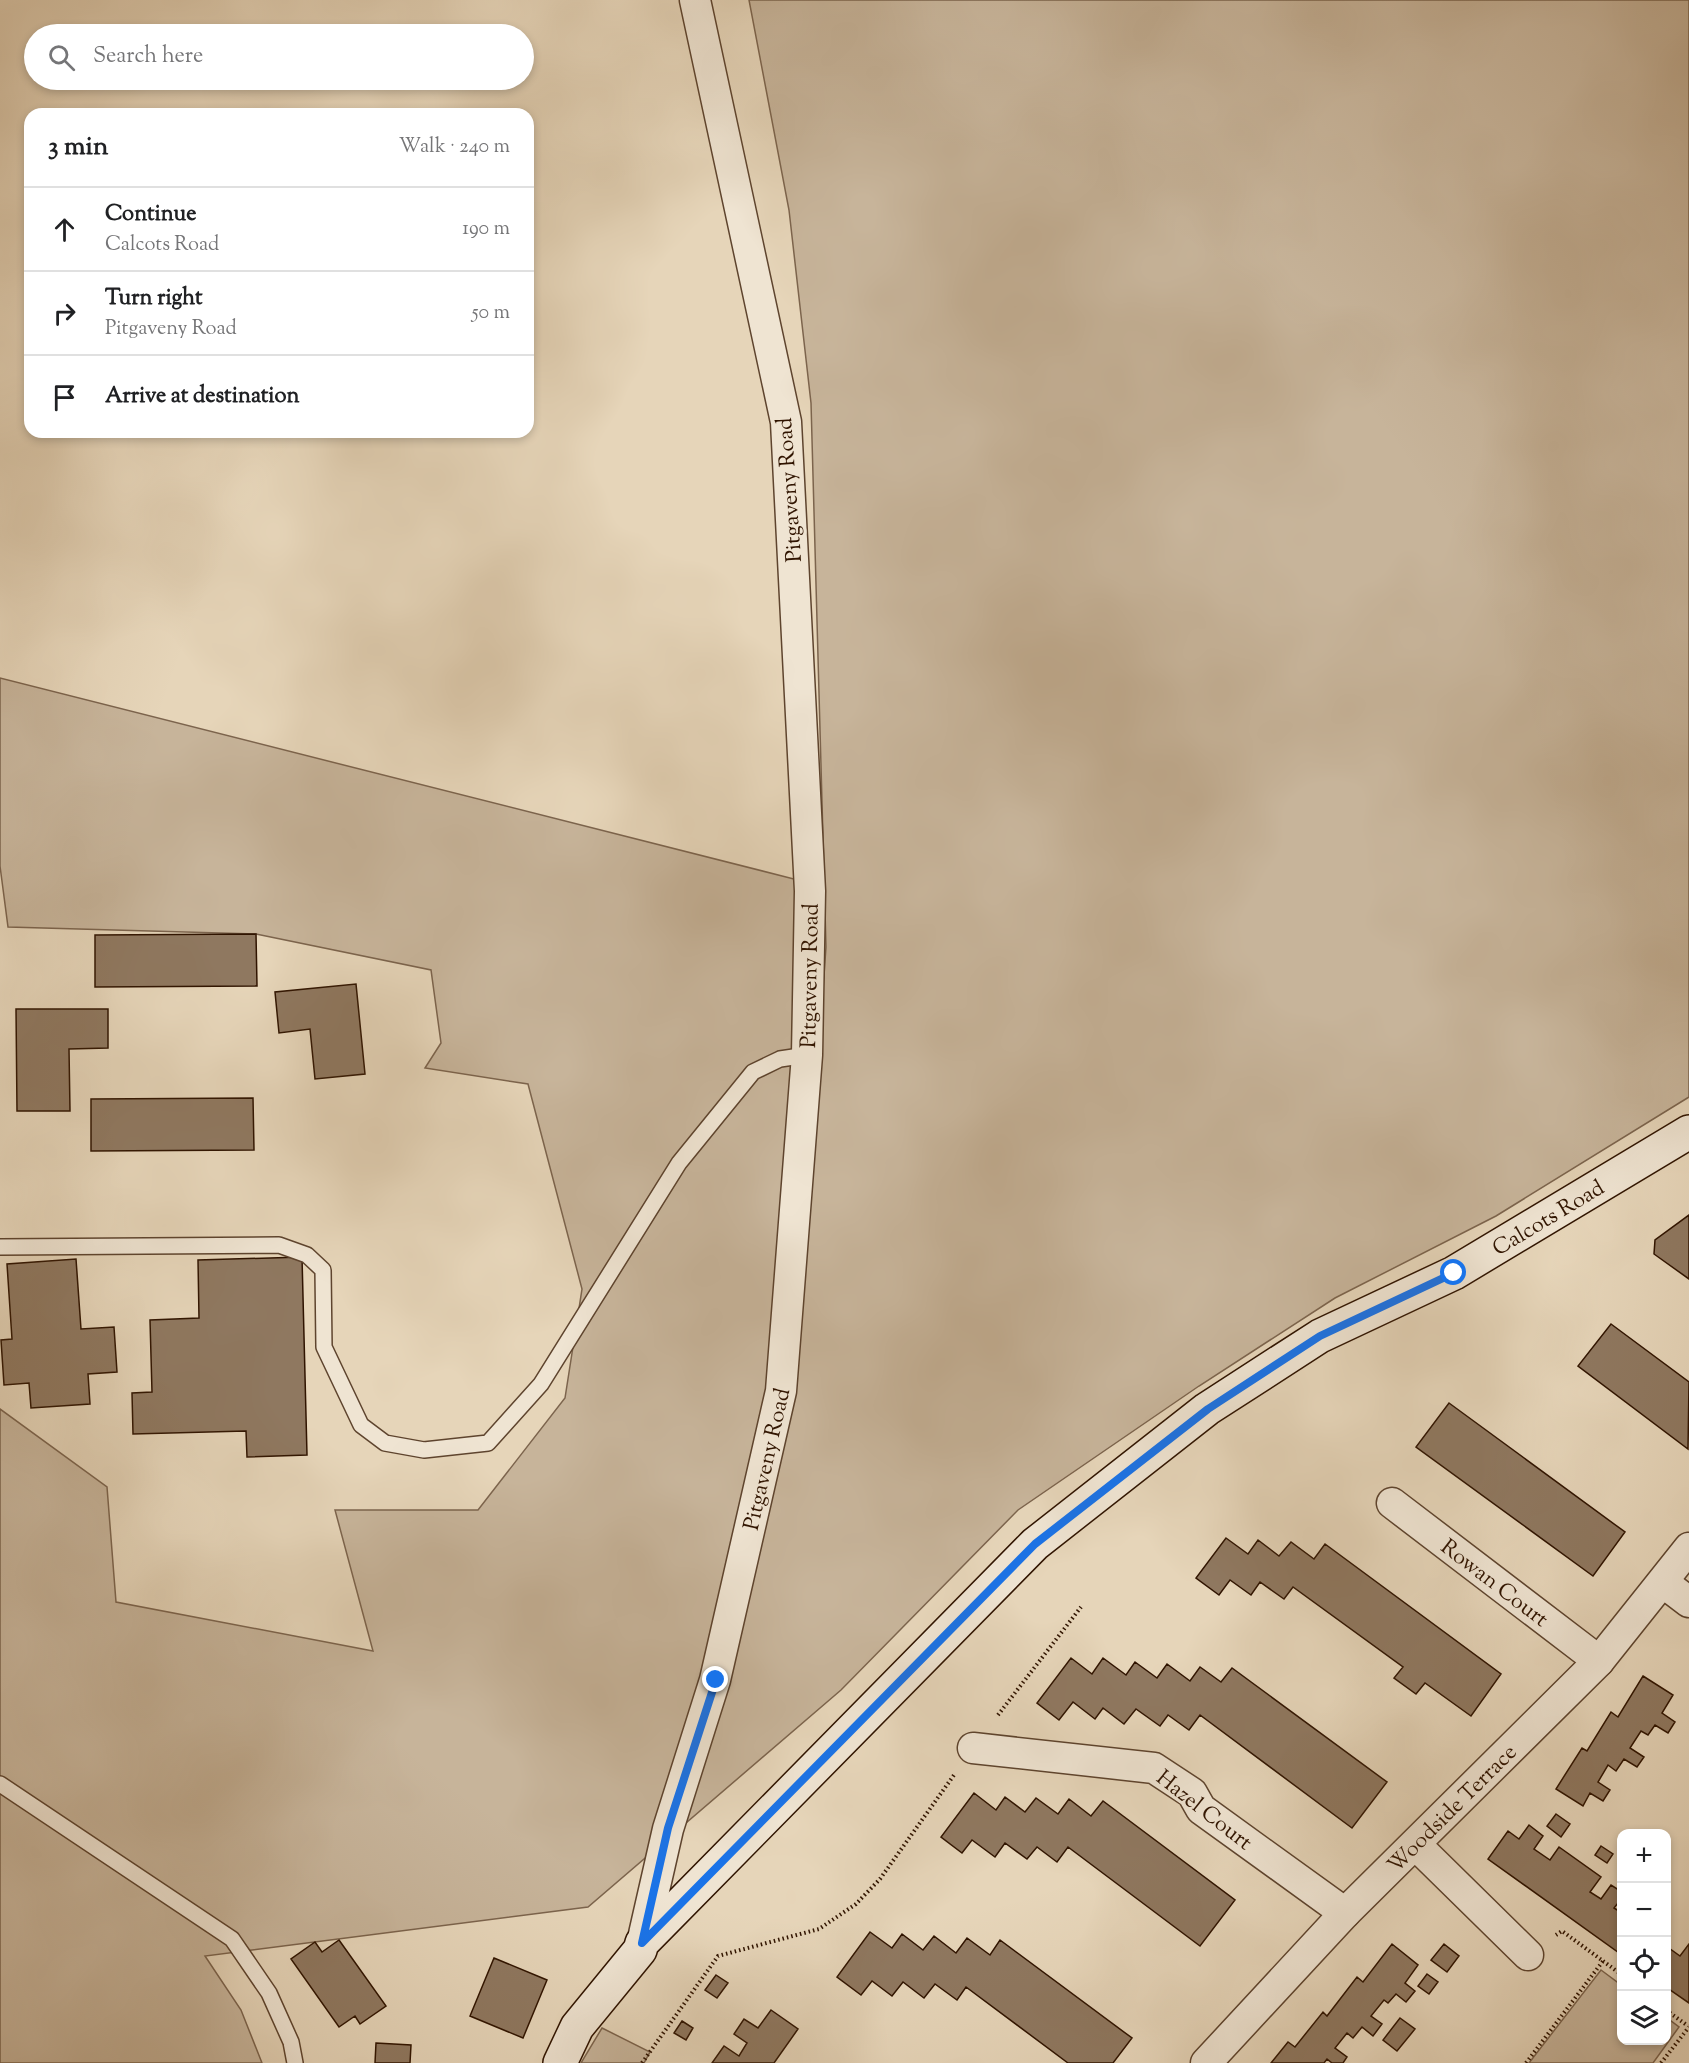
<!DOCTYPE html>
<html lang="en">
<head>
<meta charset="utf-8">
<style>
	:root { --surface:#fff; --page:#f2f2f2; --text:#202124; --muted:#757577; --line:#e0e0e0 }
	body { margin:0; font-family:"Sorts Mill Goudy",serif; background:var(--page); color:var(--text) }
	.controls { position:absolute; right:18px; bottom:18px; display:grid; overflow:hidden; border-radius:12px; box-shadow:0 3px 9px #0003 }
	.controls button { width:54px; height:54px; display:grid; place-items:center; padding:0; border:0; border-bottom:2px solid var(--line); background:var(--surface); color:var(--text); font:30px sans-serif }
	.stop { position:absolute; width:18px; height:18px; margin:-14px; border:4px solid #1a73e8; border-radius:50%; background:#fff }
	.stop.end { background:#1a73e8; border-color:#fff; box-shadow:0 2px 6px #0008 }
	.list { margin:0; padding:0; list-style:none }
	h2 { display:flex; justify-content:space-between; align-items:center; height:78px; margin:0; padding:0 24px; font-size:26px }
	h2 small { font-size:20px; font-weight:400; color:var(--muted) }
	.list li { display:grid; grid-template-columns:39px 1fr auto; gap:18px; align-items:center; box-sizing:border-box; height:84px; padding:0 24px; border-top:2px solid var(--line) }
	.list b { display:block; font-size:22px; white-space:nowrap }
	.list p { margin:0; font-size:20px; white-space:nowrap; color:var(--muted) }
	.list em { font-size:20px; font-style:normal; color:var(--muted) }
	.icon { flex:none; width:33px; height:33px; fill:none; stroke:currentColor; stroke-width:2; stroke-linecap:round; stroke-linejoin:round }
	.map { position:relative; flex:none; width:1689px; height:2063px; overflow:hidden }
	.search { position:absolute; background:var(--surface); box-shadow:0 3px 9px #0003; left:24px; top:24px; width:510px; height:66px; display:flex; align-items:center; gap:15px; box-sizing:border-box; padding:0 21px; border-radius:33px; color:var(--muted); font-size:22px }
	.panel { position:absolute; background:var(--surface); box-shadow:0 3px 9px #0003; left:24px; top:108px; width:510px; height:330px; border-radius:18px }
	.map>svg:first-child { display:block }
	.green { fill:#c7b49a; stroke:#7c644d; stroke-width:1.5 }
	.building { fill:#8f7860; stroke:#301400; stroke-width:1.5 }
	.lines { fill:none; stroke-linecap:round; stroke-linejoin:round }
	.lane-casing { stroke:#5e442e; stroke-width:18 }
	.street-casing { stroke:#5e442e; stroke-width:33 }
	.secondary-casing { stroke:#301400; stroke-width:36 }
	.path { stroke:#301400; stroke-width:4; stroke-dasharray:1.5 3; stroke-linecap:butt }
	.lane { stroke:#efe4d2; stroke-width:15 }
	.street { stroke:#efe4d2; stroke-width:30 }
	.secondary { stroke:#efe4d2; stroke-width:33 }
	.route { stroke:#1a73e8; stroke-width:8 }
	.labels { text-anchor:middle; stroke-width:6; stroke-linejoin:round; paint-order:stroke }
	.street-label { font-size:22px; fill:#301400; stroke:#efe4d2 }
</style>
</head>
<body>
<div class="map">
<svg width="1689" height="2063" viewBox="0 0 1689 2063">
	<rect width="100%" height="100%" fill="#e6d5b9"/>
	<filter id="stains"><feTurbulence type="fractalNoise" baseFrequency=".00333" numOctaves="4"/><feColorMatrix values="0 0 0 0 .2 0 0 0 0 .09 0 0 0 0 .02 0 0 0 .5 -.17"/></filter>
	<radialGradient id="worn" r=".72"><stop offset=".6" stop-color="#630" stop-opacity="0"/><stop offset="1" stop-color="#630" stop-opacity=".3"/></radialGradient>
	<path class="green" d="M749,0H1689V1097L1496,1216L1335,1298L1199,1386L1018,1510L841,1690L588,1907L205,1956L241,2010L262,2063H0V1409L107,1487L116,1602L373,1651L335,1510H478L565,1398L582,1289L528,1084L425,1068L441,1043L431,970L256,934L8,927L0,866V678L798,880L795,1382L826,947L811,403L789,210Z
		M1601,1970L1621,1985L1622,2040H1666L1667,2018L1679,2027L1653,2063H1529Z
		M602,2028L650,2052L644,2063H581Z"/>
	<path class="building" d="M256,934L257,986L95,987V935Z
		M356,984L365,1074L315,1079L310,1029L279,1033L275,992Z
		M16,1009H108V1048L69,1049L70,1111H17Z
		M253,1098L254,1150L91,1151V1099Z
		M1689,1215V1279L1654,1254L1655,1240Z
		M302,1257L307,1455L247,1457L246,1431L133,1434L132,1393L152,1392L150,1320L199,1318L198,1260Z
		M76,1259L81,1329L114,1327L117,1372L88,1374L90,1404L31,1408L29,1383L4,1385L1,1340L12,1339L7,1264Z
		M1611,1324L1689,1382L1688,1449L1578,1366Z
		M1449,1403L1625,1532L1593,1576L1416,1447Z
		M1226,1538L1248,1554L1258,1540L1279,1556L1291,1542L1314,1559L1325,1544L1501,1674L1471,1716L1425,1683L1416,1694L1394,1678L1403,1667L1293,1587L1284,1599L1260,1582L1251,1595L1230,1580L1219,1595L1196,1578Z
		M1071,1658L1092,1674L1103,1658L1126,1675L1135,1662L1157,1678L1167,1664L1190,1681L1200,1667L1221,1682L1232,1668L1387,1782L1352,1828L1200,1715L1189,1730L1168,1715L1160,1726L1136,1709L1124,1724L1103,1708L1095,1719L1073,1702L1059,1720L1037,1703Z
		M1643,1676L1673,1695L1662,1713L1675,1722L1668,1733L1655,1725L1648,1735L1641,1731L1630,1748L1644,1757L1637,1767L1624,1759L1616,1771L1608,1765L1598,1782L1610,1790L1603,1801L1590,1793L1583,1806L1556,1789L1582,1748L1587,1751L1611,1712L1618,1717Z
		M974,1793L996,1810L1005,1797L1025,1812L1036,1798L1058,1814L1069,1799L1091,1816L1103,1801L1235,1900L1200,1946L1068,1847L1057,1862L1037,1847L1027,1859L1005,1843L995,1857L972,1840L962,1853L941,1837Z
		M1556,1814L1570,1824L1561,1837L1547,1826Z
		M1529,1825L1543,1836L1534,1849L1550,1860L1559,1847L1601,1877L1590,1892L1601,1899L1611,1885L1622,1892V1898L1614,1908L1622,1913V1955L1488,1859L1508,1831L1519,1839Z
		M1601,1846L1613,1854L1607,1863L1595,1855Z
		M870,1932L892,1948L902,1934L923,1950L934,1936L956,1953L967,1938L990,1955L1000,1940L1132,2038L1113,2063H1068L966,1987L957,2000L935,1984L924,1998L903,1982L892,1996L872,1981L861,1995L837,1977Z
		M339,1940L386,2006L360,2024L355,2016L339,2027L291,1959L315,1942L322,1952Z
		M1392,1944L1418,1965L1405,1983L1415,1991L1406,2002L1396,1994L1388,2003L1384,2000L1371,2016L1382,2024L1373,2036L1362,2027L1353,2038L1347,2033L1335,2048L1347,2057L1343,2063H1332L1327,2059L1324,2063H1271L1288,2042L1295,2047L1323,2012L1327,2016L1357,1977L1363,1982Z
		M1444,1944L1459,1956L1447,1972L1431,1960Z
		M1689,1944V2003L1666,1987V1946L1680,1956Z
		M494,1958L547,1980L523,2038L470,2016Z
		M1427,1974L1438,1982L1429,1994L1418,1986Z
		M716,1975L728,1983L717,1998L705,1990Z
		M771,2010L798,2029L774,2063H712L724,2046L739,2056L747,2043L734,2034L744,2019L758,2028Z
		M1400,2018L1415,2029L1397,2051L1383,2040Z
		M682,2021L693,2028L686,2040L674,2033Z
		M376,2043L411,2045L410,2063H375Z"/>
	<g class="lines">
		<g class="lane-casing">
			<path id="lane" d="M0,1247L279,1245L307,1255L323,1270L324,1347L361,1425L385,1443L424,1450L488,1443L541,1384L679,1163L753,1072L780,1059L807,1055
				M0,1784L232,1939L269,1993L291,2042L295,2063"/>
		</g>
		<g class="street-casing">
			<g id="street">
				<path id="s1" d="M1392,1503L1599,1661"/>
				<path d="M1664,1583L1689,1602"/>
				<path d="M973,1748L1154,1768L1192,1793L1201,1809L1345,1913"/>
				<path d="M1416,1845L1528,1955"/>
				<path id="s2" d="M642,1943L668,1829L715,1680L781,1391L807,1055L810,891L786,422L695,0"/>
				<path id="s3" d="M1206,2063L1345,1913L1599,1661L1689,1548"/>
			</g>
		</g>
		<g class="secondary-casing">
			<g id="secondary">
				<path id="s4" d="M560,2063L577,2027L640,1950L642,1943L1035,1544L1207,1409L1320,1336L1454,1273L1689,1132"/>
			</g>
		</g>
		<path class="path" d="M998,1715L1081,1607
			M1603,1961L1622,1975
			M1666,2010L1688,2026
			M642,2063L718,1956L819,1929L856,1904L880,1879L954,1775
			M1526,2063L1603,1961L1562,1931L1556,1935
			M1661,2063L1689,2027"/>
		<use href="#lane" class="lane"/>
		<use href="#street" class="street"/>
		<use href="#secondary" class="secondary"/>
	</g>
	<g class="lines">
		<path class="route" d="M716,1680L668,1828L642,1943L1035,1544L1208,1409L1320,1336L1454,1273"/>
	</g>
	<g class="labels">
		<g class="street-label">
			<text transform="translate(788 490) rotate(-94)" y="8">Pitgaveny Road</text>
			<text dy="8" stroke="none"><textPath href="#s2" startOffset="986">Pitgaveny Road</textPath></text>
			<text dy="8" stroke="none"><textPath href="#s4" startOffset="1317">Calcots Road</textPath></text>
			<text dy="8" stroke="none"><textPath href="#s2" startOffset="500">Pitgaveny Road</textPath></text>
			<text dy="8" stroke="none"><textPath href="#s1" startOffset="130">Rowan Court</textPath></text>
			<text dy="8" stroke="none"><textPath href="#s3" startOffset="354">Woodside Terrace</textPath></text>
			<text transform="translate(1205 1809) rotate(38)" y="8">Hazel Court</text>
		</g>
	</g>
	<rect width="100%" height="100%" filter="url(#stains)"/>
	<rect width="100%" height="100%" fill="url(#worn)"/>
</svg>
<div class="controls">
<button>+</button>
<button>−</button>
<button><svg class="icon" aria-label="locate" viewBox="0 0 24 24"><circle cx="12" cy="12" r="6"/><path d="M12 2v4M12 18v4M2 12h4M18 12h4"/></svg></button>
<button><svg class="icon" aria-label="layers" viewBox="0 0 24 24"><path d="M12 4l9 5-9 5-9-5zM3 14l9 5 9-5"/></svg></button>
</div>
<div class="stop" style="left:1454px;top:1273px"></div>
<div class="stop end" style="left:716px;top:1680px"></div>
<div class="search"><svg class="icon" aria-label="search" viewBox="0 0 24 24"><circle cx="10" cy="10" r="6"/><path d="M15 15l6 6"/></svg>Search here</div>
<section class="panel">
<h2>3 min<small>Walk · 240 m</small></h2>
<ul class="list">
<li><svg class="icon" aria-label="ahead" viewBox="0 0 24 24"><path d="M12 20V5M6 11l6-6 6 6"/></svg><div><b>Continue</b><p>Calcots Road</p></div><em>190 m</em></li>
<li><svg class="icon" aria-label="right" viewBox="0 0 24 24"><path d="M7 20v-9h11M14 6l5 5-5 5"/></svg><div><b>Turn right</b><p>Pitgaveny Road</p></div><em>50 m</em></li>
<li><svg class="icon" aria-label="arrive" viewBox="0 0 24 24"><path d="M6 21V4h12l-3 4 3 4H6"/></svg><div><b>Arrive at destination</b></div></li>
</ul>
</section>
</div>
</body>
</html>
